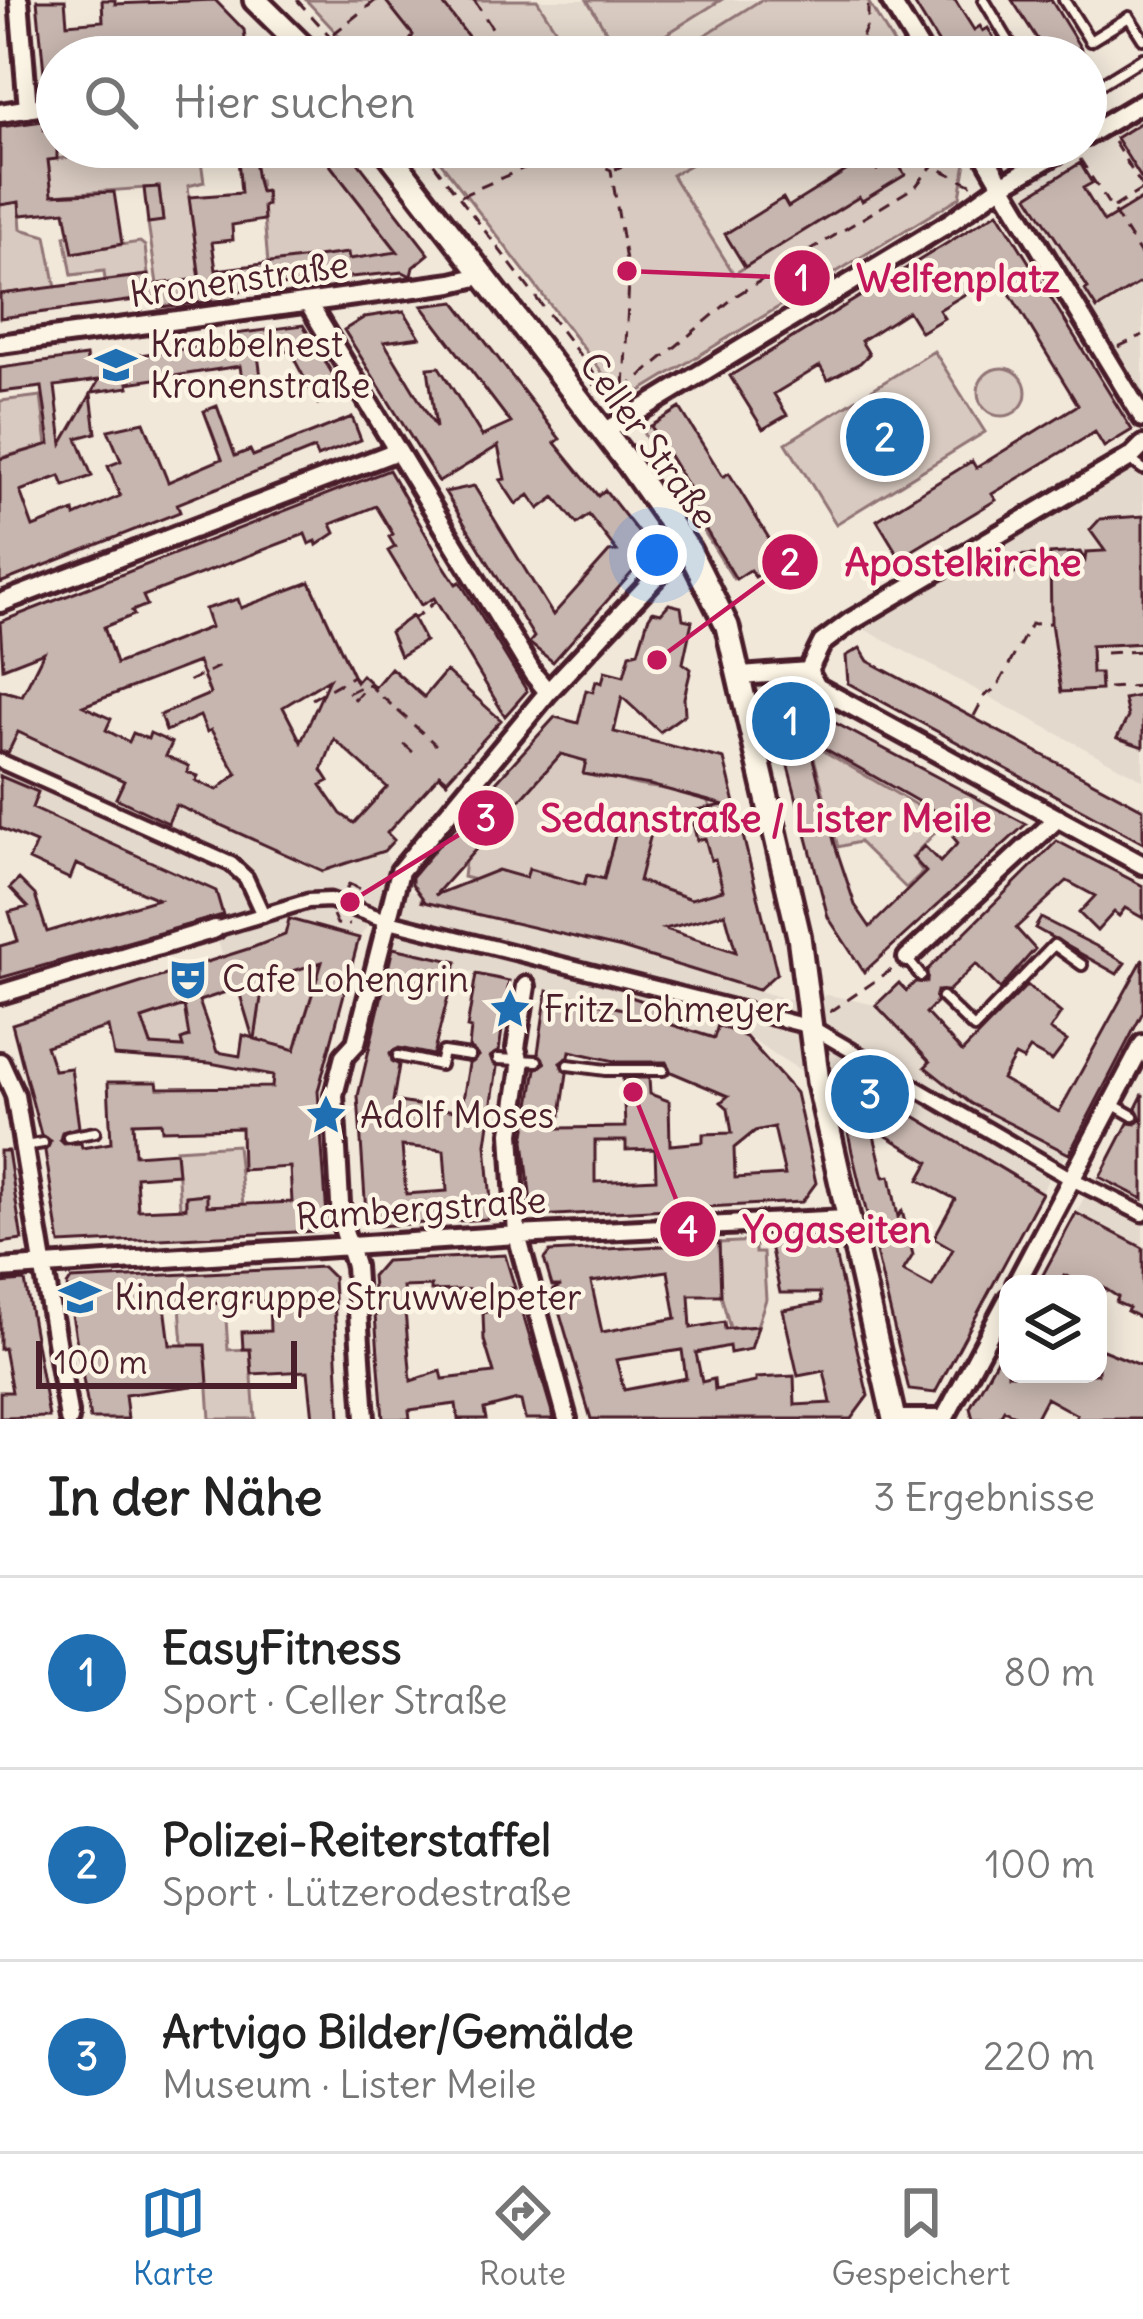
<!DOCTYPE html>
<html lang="de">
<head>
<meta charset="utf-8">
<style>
	:root { --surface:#fff; --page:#f2f2f2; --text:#222; --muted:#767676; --line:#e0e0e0; --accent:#1f6fb2 }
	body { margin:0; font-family:Delius,sans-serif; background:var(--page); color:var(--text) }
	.controls { position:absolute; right:36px; bottom:36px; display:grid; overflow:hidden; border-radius:24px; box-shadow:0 6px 30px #0003 }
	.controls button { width:108px; height:108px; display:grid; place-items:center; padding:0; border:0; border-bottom:3px solid var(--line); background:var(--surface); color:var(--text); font:60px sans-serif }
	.scale { position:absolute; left:36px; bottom:30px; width:261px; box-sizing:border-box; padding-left:12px; border:6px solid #4a1f2b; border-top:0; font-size:33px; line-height:42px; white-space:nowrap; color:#4a1f2b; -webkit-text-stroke:9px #fcf5e5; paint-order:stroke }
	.you { position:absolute; left:657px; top:555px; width:42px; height:42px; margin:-30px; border:9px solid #fff; border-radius:50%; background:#1a73e8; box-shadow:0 0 0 18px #1a73e833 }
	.badge { display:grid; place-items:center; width:78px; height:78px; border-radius:50%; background:var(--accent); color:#fff; font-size:39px; font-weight:700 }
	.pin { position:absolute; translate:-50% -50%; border:6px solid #fff; box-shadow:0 3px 12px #0006 }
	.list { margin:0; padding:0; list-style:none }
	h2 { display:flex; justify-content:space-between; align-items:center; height:156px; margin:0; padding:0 48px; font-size:51px }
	h2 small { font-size:39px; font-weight:400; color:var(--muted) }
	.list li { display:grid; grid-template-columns:78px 1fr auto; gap:36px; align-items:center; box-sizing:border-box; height:192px; padding:0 48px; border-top:3px solid var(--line) }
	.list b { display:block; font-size:45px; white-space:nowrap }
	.list p { margin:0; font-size:39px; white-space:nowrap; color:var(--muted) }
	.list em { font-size:39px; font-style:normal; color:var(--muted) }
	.icon { flex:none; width:66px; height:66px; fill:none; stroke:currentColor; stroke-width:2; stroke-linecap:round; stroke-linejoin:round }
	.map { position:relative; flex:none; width:1143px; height:1419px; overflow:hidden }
	.search { position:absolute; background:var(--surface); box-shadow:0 6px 30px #0003; left:36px; right:36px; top:36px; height:132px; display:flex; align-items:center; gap:30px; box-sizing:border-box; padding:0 42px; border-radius:66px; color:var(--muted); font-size:45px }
	.sheet { height:732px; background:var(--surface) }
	nav { display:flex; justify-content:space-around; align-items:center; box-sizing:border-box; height:168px; border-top:3px solid var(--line); background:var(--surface); font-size:33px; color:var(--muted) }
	nav a { display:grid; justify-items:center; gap:6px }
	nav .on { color:var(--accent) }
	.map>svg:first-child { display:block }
	.built { fill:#e4d9cd }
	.green { fill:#d8cac0; stroke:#917476; stroke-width:3 }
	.building { fill:#c7b6af; stroke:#4a1f2b; stroke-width:3; fill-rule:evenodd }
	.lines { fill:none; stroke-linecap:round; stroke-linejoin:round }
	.service-casing { stroke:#4a1f2b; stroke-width:16 }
	.pedestrian-casing { stroke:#4a1f2b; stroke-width:21 }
	.minor-casing { stroke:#4a1f2b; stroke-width:26 }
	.tertiary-casing { stroke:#4a1f2b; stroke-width:30 }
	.path { stroke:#4a1f2b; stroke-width:3; stroke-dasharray:12 9; stroke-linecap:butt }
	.service { stroke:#fcf5e5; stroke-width:8 }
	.pedestrian { stroke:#fcf5e5; stroke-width:12 }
	.minor { stroke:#fcf5e5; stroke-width:16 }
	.tertiary { stroke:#fcf5e5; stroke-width:21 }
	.labels { text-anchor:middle; stroke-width:9; stroke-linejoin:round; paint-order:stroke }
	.street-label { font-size:36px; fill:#4a1f2b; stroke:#fcf5e5 }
	.poi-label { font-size:36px; fill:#4a1f2b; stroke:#fcf5e5; text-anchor:start }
	.leader { fill:none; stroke:#c2185b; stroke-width:4.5 }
	.callout-dot { fill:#c2185b; stroke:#fcf5e5; stroke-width:4.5 }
	.mark-label { font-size:36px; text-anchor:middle; font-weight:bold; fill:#fff }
	.callout-label { font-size:39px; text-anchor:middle; font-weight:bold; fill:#c2185b; stroke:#fcf5e5; stroke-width:9; stroke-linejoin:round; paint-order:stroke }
</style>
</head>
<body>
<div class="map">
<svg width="1143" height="1419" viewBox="0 0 1143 1419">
	<rect width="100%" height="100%" fill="#f1e8da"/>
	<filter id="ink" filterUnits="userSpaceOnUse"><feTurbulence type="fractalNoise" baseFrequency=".00833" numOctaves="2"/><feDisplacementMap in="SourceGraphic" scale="24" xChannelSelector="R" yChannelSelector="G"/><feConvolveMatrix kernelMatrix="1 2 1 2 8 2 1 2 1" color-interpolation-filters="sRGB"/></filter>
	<g filter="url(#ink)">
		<path class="built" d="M537,0H761L670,57H573Z
			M1143,102V418L1002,185L1068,147H1086V136Z
			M723,147H886L905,175L734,274L671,174Z
			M1143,445V780L851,622Z
			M0,723L322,870L384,851L391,865L373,918L359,938L290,919L285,935L223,957L211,919L223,915L216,891L32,808L38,792L0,776Z
			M403,887L431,898L622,948L785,999L829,995L876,1005L930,1062L972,1100L1069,1154L1053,1168L1042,1193L871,1090L841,1096L738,1031L719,1025L714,1038L666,1023L669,1010L632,998L627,1010L395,953L385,949Z
			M1096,1175L1143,1198V1248L1076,1213Z"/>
		<path class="green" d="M306,0H537L573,57H359Z
			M587,0H721L630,57H622Z
			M761,0H867L902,57H670Z
			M150,147H199L204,182L188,186L200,279L157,284L148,223L163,220L159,187L52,195L48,160Z
			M252,147H316L401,256L268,264L263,206L267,205L266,192H260L259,180H255Z
			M429,147H722L672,175L734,274L859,197L904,174L886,147H957L966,162L960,197L624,401Z
			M19,199L21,229L46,236L56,288L0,294V205Z
			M70,235L73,252L140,242L145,246L148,275L105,280L104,271L72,275L65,236Z
			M934,351L985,432L836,524L786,443Z
			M978 392a24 24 0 1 1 48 0a24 24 0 1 1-48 0Z
			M41,396L47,445L0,458V401Z
			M651,426L690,489L734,580L642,431Z
			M572,741L586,761L584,774L602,778L604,770C628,791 672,788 703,792L711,808L697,839L718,835L711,860L715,859L724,894L701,896L684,904L681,895L662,889L637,890L640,826L619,821L604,879L587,875L584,885L550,880L551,874L529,869V880L498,870L475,880L463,877L465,861Z
			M810,743L945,822L912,857L923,872L906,888L859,842L838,847Z
			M294,961L321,967L298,1039L300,1051L277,1045L268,1075L249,1072L259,1012L254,993L267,989L264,980L294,971Z
			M184,1005L192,1036L184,1051L151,1045L142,1019Z
			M237,1145L243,1205L207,1206L206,1194L186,1196V1207L180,1208L176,1149Z
			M755,1241V1253H763L766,1299L757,1326L730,1328L721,1295L719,1243Z
			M225,1303L228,1350L250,1349L255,1419H210L205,1345H183L180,1306Z"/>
		<path class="building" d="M37,0H65L67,24L103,21L102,0H115V4L215,0L244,30L247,57H57V91L46,93Z
			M385,0H440L484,57H430L424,49L404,52L413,35Z
			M912,0H955L974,30L980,26L983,31L988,28L1000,49L987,57H947Z
			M1012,0H1051L1086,57H1049Z
			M43,121L44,130L57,129V159L48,160L52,195L114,192L122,244L73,253L65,211L20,215L19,202L0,205V127Z
			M1143,121V181L1116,138Z
			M237,147H252L257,180L260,192L266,191L267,205L263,206L264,220L232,225L233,240L212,242L216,270L348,253L349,259L398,252L316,147H346L429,254L413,267L411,276L403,272L351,277L233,292L234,299L159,307L158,297L0,318V294L148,275L150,285L200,279L189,197L241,193Z
			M847,147H862L877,170L895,159L905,175L862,201L859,197L745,267L725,234L783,198L788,207L857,164Z
			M1080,163L1092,183L1083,188L1104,222L1143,198V281L1097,309L1085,290L1088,288L1028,196Z
			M159,187L163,221L148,223L144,188Z
			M998,212L1132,430L1104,447L1095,432L992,494L996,500L900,558L877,520L972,461L976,468L1078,405L998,274L939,310L944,318L921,332L908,311L861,341L869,354L860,363L828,380L820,366L774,394L787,415L763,429L730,376Z
			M455,302L560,439L555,443L598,496L605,490L652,550L553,662L529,643L534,637L445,492L474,486L553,615L609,552L617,551L589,515L577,524L555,497L539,509L529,495L516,504L500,480L505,479L498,446L439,482L344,330L365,317L404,311L420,337L384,342L436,428L428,368L439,367L482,436L511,423L422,306Z
			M303,325L338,383L327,390L331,397L318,404L290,351L258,355L261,377L242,380L240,366L128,383L129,387L92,392L99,380L55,386L62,444L91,394L96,433L77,438L92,476L64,486L60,476L20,491L33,527L74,511L75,516L120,496L108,466L121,461L108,430L144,422L168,482L222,459L204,411L217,406L235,456L250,450L253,456L352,417L361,440L317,457L314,449L177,504L180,512L0,583V459L50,444L42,387L0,392V368L86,356L87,362L228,343L227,335Z
			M680,408L723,477L729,473L778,553L763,562L768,569L755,577L750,570L736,579L687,499L693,495L651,426Z
			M389,470L443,564L456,584L460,582L527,691L505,716L434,598L421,605L388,551L395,547L389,537L393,534L376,506L331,524L335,533L317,545L316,541L309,544L305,534L143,596L147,605L132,611L134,615L104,627L116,664L211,627L205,609L238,599L241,608L310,582L356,682L362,675L375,687L391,668L424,697L446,671L501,720L447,780L440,774L387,833L394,840L384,851L323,871L176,805L168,823L116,798L124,781L18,732L8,753L0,751V690L22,696L44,652L3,668L0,622ZM198,662L210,694L160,715L166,731L200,716L207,732L211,730L237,774L217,790L196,781L198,776L187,772L189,766L166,756L172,743L150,733L148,739L133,733L129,742L106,730L111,719L83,706ZM329,679L301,742L283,707ZM334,739L387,787L354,823L341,814L321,785L329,781L322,770Z
			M1143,516V643L1091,646L1092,673H1100L1101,690L1061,692L1051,623L1050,554L1080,552L1085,560L1086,552L1105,551L1090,530L1100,519Z
			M1047,554L1008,578L995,557Z
			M669,604L681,607L683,619L692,621L683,663L691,669L684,698L685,714L660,732L622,697L614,732L724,759L777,973L758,990L622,948L420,901L424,900L412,884V877L436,848L555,717L578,723L586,690L593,692L596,681L602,683L605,671L624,676L630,654L638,652L648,619L653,611L661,613ZM561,754L586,761L583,774L650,785L724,805L690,811L697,840L705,838L711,860L715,859L723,890L691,899L639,881L655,818L631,823L619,820L604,879L587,875L584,885L529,869L526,878L498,870L435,895ZM725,913L736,952L665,929Z
			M412,616L425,641L400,656L390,632Z
			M860,648L868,661L1143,809V843L848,683L846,656Z
			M1143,695V747L1117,738L1128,717L1124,699Z
			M807,708L1026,824L864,972L828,917L776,721ZM808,739L963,827L953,837L958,843L940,862L924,846L913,858L926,872L870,927L855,905L835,845Z
			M0,776L38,792L32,808L216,891L223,915L0,978V946L18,941L9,912L28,907L10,888L19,879L35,895L47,932L158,899L76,864L70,879L29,860L36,843L0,828Z
			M1057,841L1143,886V918L1125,908L1119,916L1114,912L1097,931L1079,913L1095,896L1067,881L1016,928L1035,949L1000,989L976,964L948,991H937L936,1003L926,1013L962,1052L1027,985L1061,1013L1050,1030L1067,1041L1052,1061L1030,1049L1023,1060L1015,1056L1002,1079L1059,1112L1143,959V1012L1069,1154L970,1103L925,1067L930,1062L876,1005L899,983L906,991L915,982H927V970Z
			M1041,918L1096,946L1125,963L1117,974L1035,928Z
			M289,919L359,938L318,1091L327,1217H316V1231L60,1244L45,1151L51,1141L41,1135L12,1024L254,947L285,935ZM322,962L295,1050L255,1039L262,991L267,989L264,980ZM238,988L253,1038L243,1035L240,1056L217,1052L199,1001ZM184,1005L189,1037L181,1040L183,1047L151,1045L142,1019ZM108,1027L114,1056L210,1063L273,1075L272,1087L158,1088L157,1082H108L111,1143L82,1148L81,1143L64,1144L60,1140L62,1132L79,1127L71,1068L54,1070L46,1046ZM161,1122L162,1130L241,1128L242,1170L290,1167L292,1202L207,1206V1194L186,1196V1208L138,1210L136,1177L178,1174L176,1152L135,1155L133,1123Z
			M393,948L457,962L433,1055L399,1048L390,1053L392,1061L399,1065L393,1101L461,1112L469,1064L478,1056L469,1047L471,1029L467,1028L476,974L509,981L499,1051L490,1057L497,1067L486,1144L492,1212L487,1219L379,1226L366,1214L358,1096ZM402,1146L444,1150L447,1191L406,1194Z
			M547,991L627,1010L631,997L670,1010L666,1023L714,1038L718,1025L746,1037L796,1093L816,1183L802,1202L537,1216L532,1212L524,1140L536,1069L545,1063L538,1053ZM570,1051L619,1062H666L671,1072L728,1096L721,1102L728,1108L732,1133L703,1134V1142L670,1145L669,1101L650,1094L649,1078H623L625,1127L559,1128L567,1073L560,1063L569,1057ZM774,1127L785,1175L735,1178L734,1148L755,1131ZM595,1141H626V1150L655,1149L656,1179L595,1182Z
			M871,1090L1042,1193L935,1393L909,1390L852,1152L841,1096ZM872,1127L929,1162L919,1180L955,1199L934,1238L953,1249L932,1287L903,1271L913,1255L902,1211L898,1217L890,1176L884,1177Z
			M1143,1094V1199L1100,1177L1128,1123L1136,1124L1141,1119L1136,1108Z
			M0,1151H8L22,1240L0,1243Z
			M1076,1213L1143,1248V1319L1127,1311L1129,1308L1116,1302L1118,1297L1098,1284H1083L1064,1275L1059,1284H1038Z
			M831,1237L868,1396L851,1419H591L553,1290L561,1286H552L544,1259L550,1252L719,1243L721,1295H689L691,1328L724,1322L725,1329L758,1326L751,1349L730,1353L729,1346L696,1353L702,1382L714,1379L715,1390L756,1382V1378L794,1376L795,1405L831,1403L824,1371L798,1376L783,1310L821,1303L820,1293H780L769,1240ZM668,1271L676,1318L602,1332L591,1282ZM682,1350L686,1378L624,1390L616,1360Z
			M505,1255L515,1288L431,1291V1286L403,1287L411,1381L441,1371L443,1379L494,1373L484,1340L483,1313L519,1301L554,1419H525L521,1401L517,1400L484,1409L486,1419H458L456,1404L409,1410L410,1419H383L372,1276L385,1261Z
			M323,1267L333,1277L340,1419H313L308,1371L252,1374L250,1349H243L242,1332L270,1331L269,1301L165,1306L170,1345H205L208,1384L125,1395L128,1419H90L67,1286L71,1280Z
			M25,1281L49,1417L0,1418V1392H12L4,1348L0,1349V1283Z
			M1008,1339V1374H1098V1348L1143,1366V1419H1075L1077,1415L1046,1398L1035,1419H1021L1004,1410L999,1419H973L970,1408Z"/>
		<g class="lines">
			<g class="service-casing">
				<path id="service" d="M984,0L1018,57
					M1064,0L1090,41L1129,17L1143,39
					M1086,93L1143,58
					M1129,459L1143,469
					M908,960L921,976
					M942,997L974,1028L1054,945L1082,965
					M398,1056L440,1065L443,1052L470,1056
					M498,1059L537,1061
					M568,1065L606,1070H663
					M1112,1104L1133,1116
					M68,1137L95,1132
					M25,1146L43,1143"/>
			</g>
			<g class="pedestrian-casing">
				<path id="pedestrian" d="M0,761L231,864L246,878L263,915
					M215,929L308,901L330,900L385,920L811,1027L1070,1178L1143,1214"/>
			</g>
			<g class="minor-casing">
				<path id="minor" d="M19,0L28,109
					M890,0L925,57
					M0,113L57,104
					M1086,136L1143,102
					M1068,147L1002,185L1143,418
					M308,303L533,674L548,692
					M0,344L452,283L485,275
					M606,431L952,221L1002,185L980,147
					M0,603L397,451
					M808,671L822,643L850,622L1132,456L1143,445
					M808,671L817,687L1143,865
					M741,676L808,671
					M907,958L1058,818
					M526,986L516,1048L521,1067L511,1133L517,1235L567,1419
					M0,994L215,929
					M0,1062L15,1095L69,1419
					M0,1269L517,1235L847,1219
					M1016,1284L1143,1044
					M365,1419L355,1266L341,1221L334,1095L344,1056L356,1043L400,871L548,692L666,566L689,550
					M893,1419H942
					M944,1419L1008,1299"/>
			</g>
			<g class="tertiary-casing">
				<path id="tertiary" d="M255,0L313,57
					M384,147L628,463L689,550L727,626L799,936L818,1082L894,1419"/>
			</g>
			<path class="path" d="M297,0L349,57
				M474,0L511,57
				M333,34L376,0
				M854,57L868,23V0
				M1114,142L1143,188
				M421,147L595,375L594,386
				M571,147L576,154L611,170L629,279L624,390L608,400
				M907,147L932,166L971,184L977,180
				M426,151L523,168
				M1080,159L1143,258
				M615,169L668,147
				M461,196L524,168L574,155
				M1114,207L1141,190
				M1118,347L1143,335
				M624,390L737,295L916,186L932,166
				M412,620L436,601
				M1106,653L1143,651
				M189,681L224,664
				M1108,688L1143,686
				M348,693L362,686
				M353,697L355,699L368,684L436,745
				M312,699L353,676L358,681
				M974,716L985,695L996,689L1031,624L1051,623
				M404,744L415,754
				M439,775L450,785
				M349,884L360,889L342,898Z
				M333,915L337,924L350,925
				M830,1012L891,970"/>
			<use href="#service" class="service"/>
			<use href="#pedestrian" class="pedestrian"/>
			<use href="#minor" class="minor"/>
			<use href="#tertiary" class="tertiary"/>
		</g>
	</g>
	<defs>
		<g id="school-bare" transform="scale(3.24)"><path d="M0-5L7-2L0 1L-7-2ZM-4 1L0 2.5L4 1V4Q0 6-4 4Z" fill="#1f6fb2" stroke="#fcf5e5" stroke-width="2.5" paint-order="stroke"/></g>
		<g id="theatre-bare" transform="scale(3.24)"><path d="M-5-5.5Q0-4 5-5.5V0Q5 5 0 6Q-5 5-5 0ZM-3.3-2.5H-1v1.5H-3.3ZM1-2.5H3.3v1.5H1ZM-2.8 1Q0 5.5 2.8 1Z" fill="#1f6fb2" stroke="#fcf5e5" stroke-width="2.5" paint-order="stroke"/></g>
		<g id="sight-bare" transform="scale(3.24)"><path d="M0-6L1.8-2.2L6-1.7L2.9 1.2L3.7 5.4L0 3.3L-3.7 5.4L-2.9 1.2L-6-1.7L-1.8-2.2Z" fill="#1f6fb2" stroke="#fcf5e5" stroke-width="2.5" paint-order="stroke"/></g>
	</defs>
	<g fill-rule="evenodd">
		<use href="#school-bare" x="116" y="365"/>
		<use href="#theatre-bare" x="188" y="979"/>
		<use href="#sight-bare" x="510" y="1009"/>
		<use href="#sight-bare" x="326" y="1115"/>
		<use href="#school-bare" x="80" y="1297"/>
	</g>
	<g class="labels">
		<g class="street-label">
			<text transform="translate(239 279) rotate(-8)" y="13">Kronenstraße</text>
			<text transform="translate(649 440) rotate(54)" y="13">Celler Straße</text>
			<text transform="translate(421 1208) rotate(-4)" y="13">Rambergstraße</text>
		</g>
		<g class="poi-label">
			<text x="150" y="357">Krabbelnest<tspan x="150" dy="41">Kronenstraße</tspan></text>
			<text x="222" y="992">Cafe Lohengrin</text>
			<text x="544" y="1022">Fritz Lohmeyer</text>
			<text x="360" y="1128">Adolf Moses</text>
			<text x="114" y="1310">Kindergruppe Struwwelpeter</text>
		</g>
	</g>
	<path class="leader" d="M627 271L802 278M657 660L790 562M350 902L486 818M633 1092L688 1229"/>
	<g class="callout-dot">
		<circle cx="627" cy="271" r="12"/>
		<circle cx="657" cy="660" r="12"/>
		<circle cx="350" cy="902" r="12"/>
		<circle cx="633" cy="1092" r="12"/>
		<circle cx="802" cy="278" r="30"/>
		<circle cx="790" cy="562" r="30"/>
		<circle cx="486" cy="818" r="30"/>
		<circle cx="688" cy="1229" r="30"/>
	</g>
	<g class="mark-label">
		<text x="802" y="291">1</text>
		<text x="790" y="575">2</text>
		<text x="486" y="831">3</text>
		<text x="688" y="1242">4</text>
	</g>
	<g class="callout-label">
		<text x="958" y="292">Welfenplatz</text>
		<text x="963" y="576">Apostelkirche</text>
		<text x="766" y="832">Sedanstraße / Lister Meile</text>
		<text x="837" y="1243">Yogaseiten</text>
	</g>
</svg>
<div class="controls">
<button><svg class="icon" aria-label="layers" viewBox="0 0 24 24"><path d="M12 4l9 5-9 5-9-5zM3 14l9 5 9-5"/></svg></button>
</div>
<div class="scale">100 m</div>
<div class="you"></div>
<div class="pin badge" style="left:791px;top:721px">1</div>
<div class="pin badge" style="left:885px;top:437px">2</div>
<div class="pin badge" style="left:870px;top:1094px">3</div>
<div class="search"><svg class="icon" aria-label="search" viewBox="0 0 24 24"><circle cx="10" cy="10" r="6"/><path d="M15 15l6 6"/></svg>Hier suchen</div>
</div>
<section class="sheet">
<h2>In der Nähe<small>3 Ergebnisse</small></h2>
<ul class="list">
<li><span class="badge">1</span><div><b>EasyFitness</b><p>Sport · Celler Straße</p></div><em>80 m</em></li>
<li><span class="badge">2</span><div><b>Polizei-Reiterstaffel</b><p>Sport · Lützerodestraße</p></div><em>100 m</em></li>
<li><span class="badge">3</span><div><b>Artvigo Bilder/Gemälde</b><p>Museum · Lister Meile</p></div><em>220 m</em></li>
</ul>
</section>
<nav>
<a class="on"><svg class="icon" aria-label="map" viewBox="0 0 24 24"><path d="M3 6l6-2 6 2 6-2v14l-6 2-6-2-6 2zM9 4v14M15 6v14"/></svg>Karte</a>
<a><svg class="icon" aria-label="directions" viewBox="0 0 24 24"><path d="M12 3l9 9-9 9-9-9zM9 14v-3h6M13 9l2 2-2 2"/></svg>Route</a>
<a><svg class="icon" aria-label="saved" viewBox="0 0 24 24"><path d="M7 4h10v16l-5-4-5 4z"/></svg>Gespeichert</a>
</nav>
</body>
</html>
